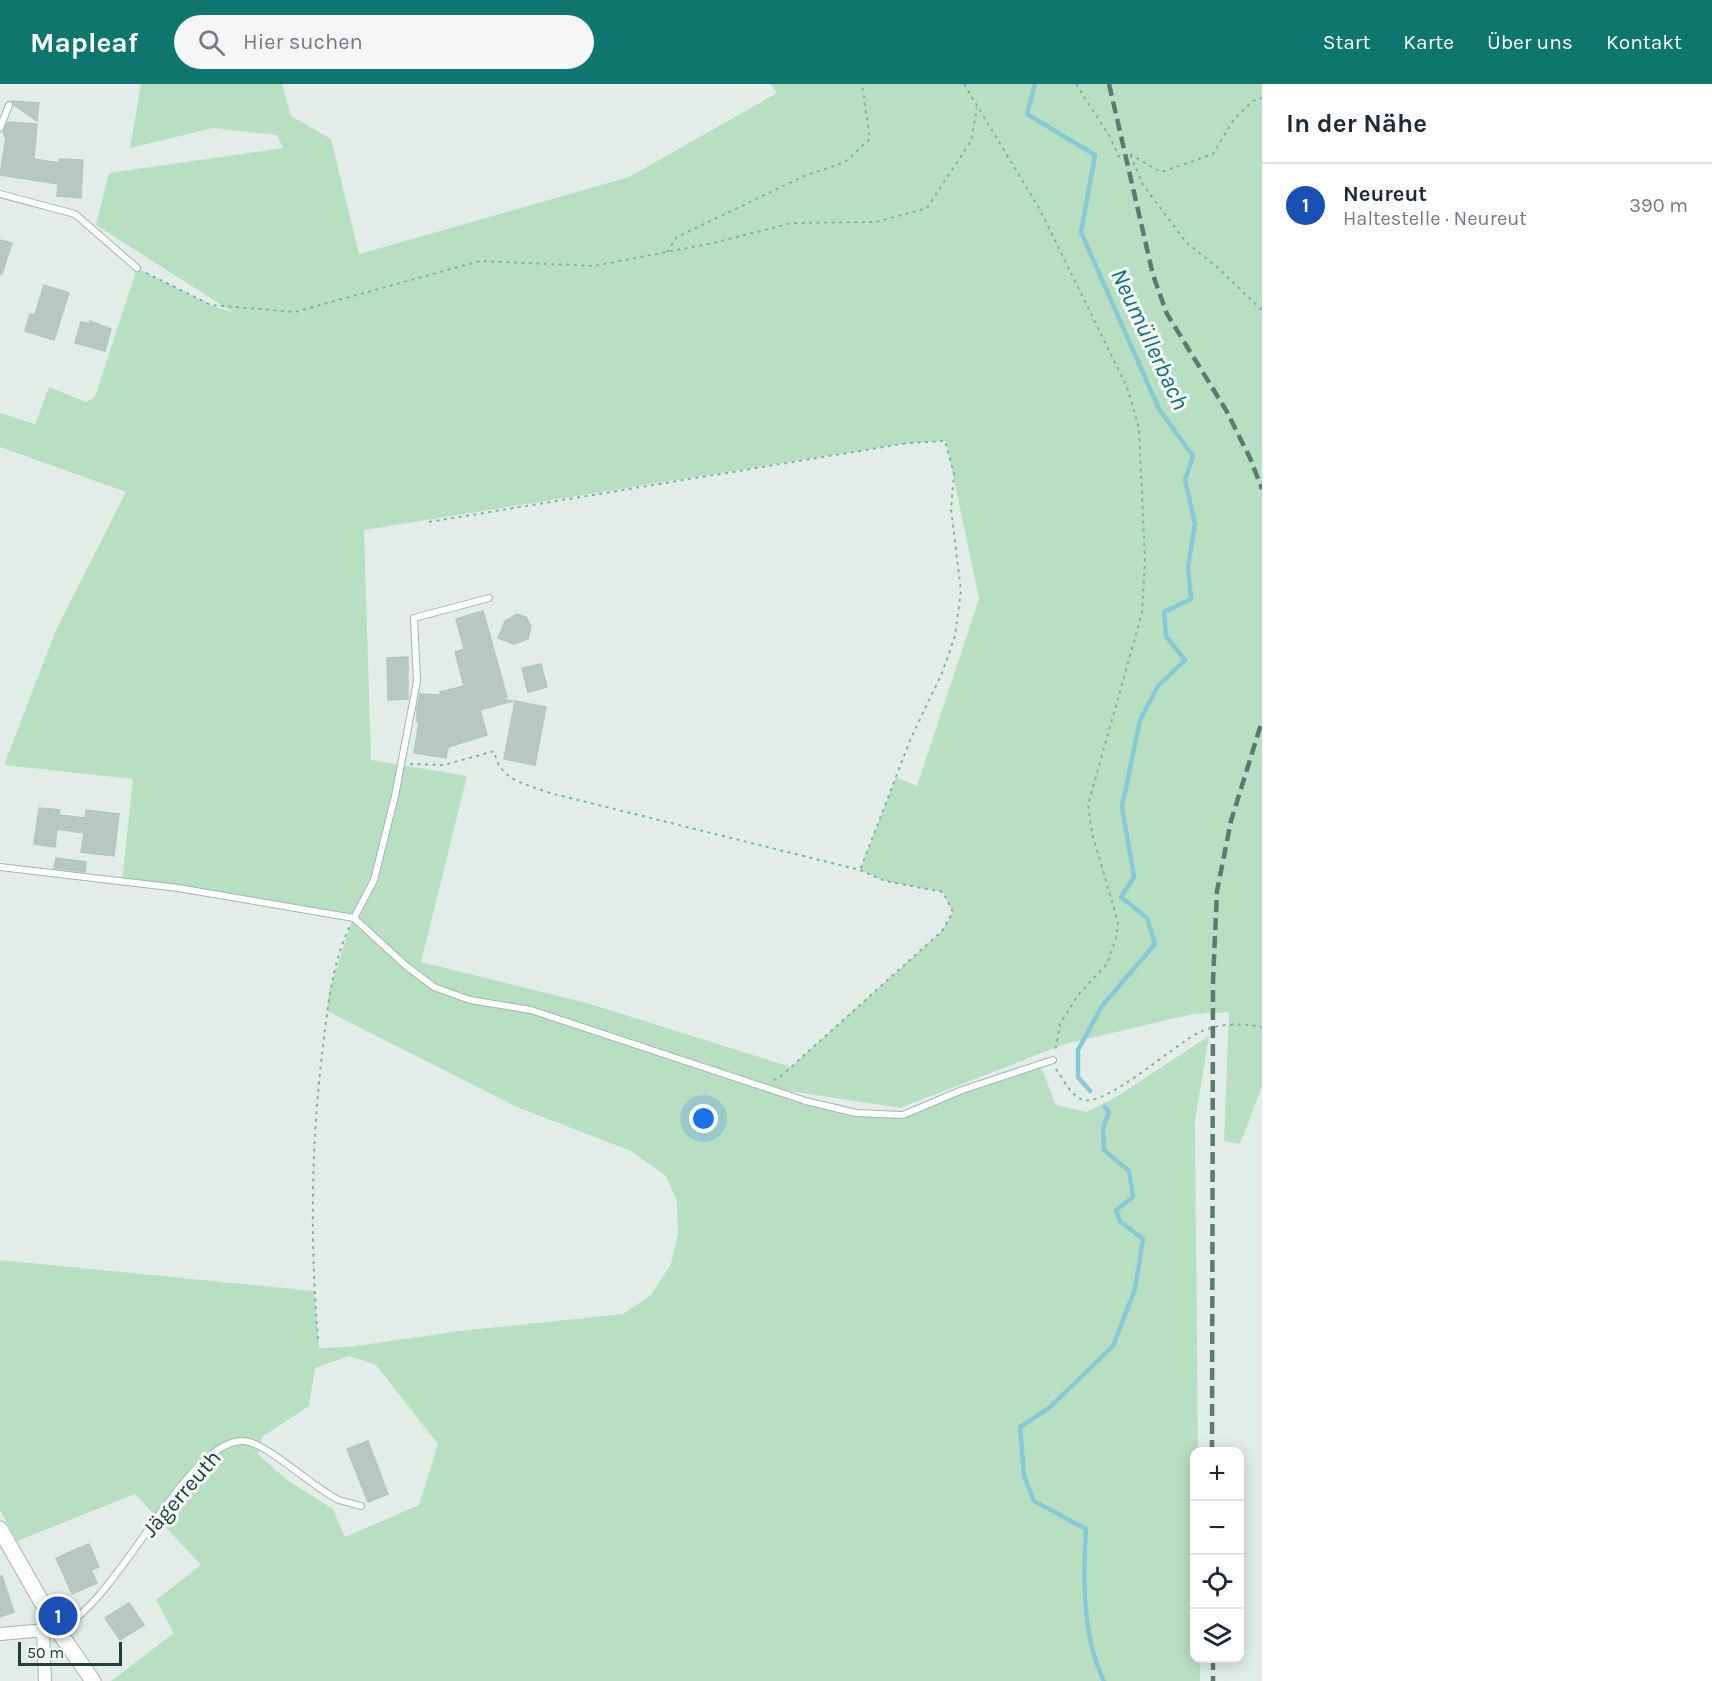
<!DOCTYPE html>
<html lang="de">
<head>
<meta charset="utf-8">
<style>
	:root { --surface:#fff; --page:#f6f6f7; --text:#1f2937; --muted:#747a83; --line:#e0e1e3; --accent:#0f766e }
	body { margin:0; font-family:Karla,sans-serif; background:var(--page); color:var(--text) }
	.controls { position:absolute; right:18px; bottom:18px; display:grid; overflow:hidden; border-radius:12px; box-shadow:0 3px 15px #0003 }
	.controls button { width:54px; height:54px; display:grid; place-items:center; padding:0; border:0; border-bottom:2px solid var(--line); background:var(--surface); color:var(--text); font:30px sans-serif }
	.scale { position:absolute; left:18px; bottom:15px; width:104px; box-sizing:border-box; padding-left:6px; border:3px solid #213f36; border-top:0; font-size:16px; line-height:21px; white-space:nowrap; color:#213f36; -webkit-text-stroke:4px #f3f9f6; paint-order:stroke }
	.you { position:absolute; left:704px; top:1035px; width:21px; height:21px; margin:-15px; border:4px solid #fff; border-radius:50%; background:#1a73e8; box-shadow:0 0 0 9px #1a73e833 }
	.badge { display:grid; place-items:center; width:39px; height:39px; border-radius:50%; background:var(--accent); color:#fff; font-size:20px; font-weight:700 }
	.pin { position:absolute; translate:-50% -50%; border:3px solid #fff; box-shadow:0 2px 6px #0006 }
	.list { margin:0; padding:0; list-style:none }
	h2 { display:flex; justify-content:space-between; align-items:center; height:78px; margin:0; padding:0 24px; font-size:26px }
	h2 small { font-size:20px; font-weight:400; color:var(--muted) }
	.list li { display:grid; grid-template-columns:39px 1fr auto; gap:18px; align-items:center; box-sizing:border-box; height:84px; padding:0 24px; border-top:2px solid var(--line) }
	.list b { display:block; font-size:22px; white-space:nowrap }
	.list p { margin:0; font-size:20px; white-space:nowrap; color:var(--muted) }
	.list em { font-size:20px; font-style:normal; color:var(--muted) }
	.icon { flex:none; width:33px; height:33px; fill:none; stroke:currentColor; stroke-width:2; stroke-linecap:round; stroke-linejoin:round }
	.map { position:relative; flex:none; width:1262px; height:1597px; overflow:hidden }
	header { display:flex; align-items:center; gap:36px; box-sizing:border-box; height:84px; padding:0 30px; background:var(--accent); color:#fff }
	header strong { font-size:28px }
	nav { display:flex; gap:33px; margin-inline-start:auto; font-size:21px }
	.search { width:420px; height:54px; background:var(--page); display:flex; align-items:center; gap:15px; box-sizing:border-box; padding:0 21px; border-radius:33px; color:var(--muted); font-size:22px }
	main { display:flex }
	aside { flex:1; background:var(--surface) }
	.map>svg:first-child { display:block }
	.green { fill:#b9dfc3; fill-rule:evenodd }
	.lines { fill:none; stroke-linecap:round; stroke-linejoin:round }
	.stream { stroke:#87cad5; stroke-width:4.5 }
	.building { fill:#b7c8c1; stroke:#b4c7bf; stroke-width:1.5 }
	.service-casing { stroke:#a4b5af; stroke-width:8 }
	.minor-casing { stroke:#a4b5af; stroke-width:14 }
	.tertiary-casing { stroke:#a4b5af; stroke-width:17 }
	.path { stroke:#80b2a2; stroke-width:2; stroke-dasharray:3 4.5; stroke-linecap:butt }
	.service { stroke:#fff; stroke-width:6 }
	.minor { stroke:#fff; stroke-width:12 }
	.tertiary { stroke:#fff; stroke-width:15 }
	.rail { stroke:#5b7a72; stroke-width:4.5; stroke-dasharray:12 6; stroke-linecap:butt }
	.labels { text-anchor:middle; stroke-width:6; stroke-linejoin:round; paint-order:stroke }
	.street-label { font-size:22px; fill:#213f36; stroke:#f3f9f6 }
	.water-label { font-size:24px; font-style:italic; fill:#176f7e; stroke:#f3f9f6 }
</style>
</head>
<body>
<header>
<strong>Mapleaf</strong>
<div class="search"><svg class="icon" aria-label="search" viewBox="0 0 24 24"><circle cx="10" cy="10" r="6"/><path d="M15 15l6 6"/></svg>Hier suchen</div>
<nav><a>Start</a><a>Karte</a><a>Über uns</a><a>Kontakt</a></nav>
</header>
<main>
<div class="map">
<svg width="1262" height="1597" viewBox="0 0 1262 1597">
	<rect width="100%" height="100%" fill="#e2ede8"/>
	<path class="green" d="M141,0H282L291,32L331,55L359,170L629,93L777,9L771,0H1262V1003L1240,1060L1224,1057L1229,928L1193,930L1065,960L900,1024L763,1003L856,1029L903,1031L962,1006L1040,981L1056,1021L1087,1028L1116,1013L1209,952L1195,1037L1198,1367L1194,1368V1574L1200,1575V1597H111L174,1549L156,1516L201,1481L135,1410L17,1457L0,1426V1176L314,1207L319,1264L348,1263L460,1247L623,1230L651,1211L671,1180L678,1150L677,1118L666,1092L631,1067L517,1023L327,927L329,907L353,834L122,798L133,695L4,681L56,546L126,408L0,363V329L35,340L49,303L86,318L95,313L137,184L211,221L234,229L96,141L109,89L283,64L277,51L213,44L130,64ZM946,357L979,515L917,702L896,693L860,786L885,797L943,808L953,828L942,847L791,983L587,919L421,878L467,692L371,676L364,446L908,359ZM349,1272L376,1281L438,1360L419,1421L345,1453L333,1425L287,1396L258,1370L262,1353L309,1322L315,1284Z"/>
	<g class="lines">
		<path class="stream" d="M1035,0L1027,30L1095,71L1081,148L1159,325L1193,372L1185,396L1195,440L1188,483L1191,515L1164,528L1166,552L1185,576L1158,602L1140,636L1122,723L1134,793L1121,813L1147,834L1155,860L1102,922L1078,966V993L1090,1007
			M1104,1597C1082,1552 1083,1495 1086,1445L1034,1417L1024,1392L1020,1343L1049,1324L1113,1262L1135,1205L1143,1155L1120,1137L1116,1126L1133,1113L1129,1087L1104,1066L1103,1044L1109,1028L1105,1023"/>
	</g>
	<path class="building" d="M12,17L39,19L37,37L14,21Z
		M8,38L37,40L34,75L59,79V75L83,76L81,114L57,112L58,100L0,91L6,53L4,52V47Z
		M0,156L12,159L2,190H0Z
		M44,201L69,209L54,256L25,247L30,230L35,231Z
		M90,237L111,245L105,267L75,259L81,238L90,240Z
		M483,527L507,613L501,615L513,617L480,626L487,651L448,663L446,674L414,669L419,638H417V624L420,610L440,611V608L464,602L455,568L464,565L456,535Z
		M517,530L526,533L531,542L528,555L514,560L498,554L505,537Z
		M408,573V615L388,616L387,574Z
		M541,580L547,603L528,608L522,584Z
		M515,617L546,623L535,681L504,675Z
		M39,724L60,726L59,731L85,734L86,726L119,730L114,772L81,768L84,749L57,745L55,763L34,760Z
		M56,774L86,778L85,788L54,784Z
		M368,1357L388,1410L368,1418L347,1365Z
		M89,1460L99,1483L91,1486L97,1499L72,1510L56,1474Z
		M0,1492H2L14,1528L0,1533Z
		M129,1519L144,1541L120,1556L105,1534Z"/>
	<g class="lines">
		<g class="service-casing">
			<path id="service" d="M0,44L9,21
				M0,110L75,130L137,184
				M0,783L178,804L354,834L405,881L434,903L470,916L531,926L806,1017L856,1029L903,1031L962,1006L1053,976
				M354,834L374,796L395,712L417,597L414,534L489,514
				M58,1545C117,1522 184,1358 242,1357C265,1356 315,1406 339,1416C345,1418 354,1420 361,1422"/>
		</g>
		<g class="minor-casing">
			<path id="minor" d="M43,1547L45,1597
				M0,1550L57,1545"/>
		</g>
		<g class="tertiary-casing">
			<path id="tertiary" d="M0,1445L57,1545L93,1597"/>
		</g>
		<path class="path" d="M964,0L1039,124L1127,303L1139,344L1145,476L1142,529L1088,721L1092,749L1118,838L1116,854L1107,880L1079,910L1060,940L1055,968
			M1076,0L1110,53L1119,73L1130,70L1143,101L1186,158L1219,185L1262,226
			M1130,70L1161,88L1213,70L1234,35L1253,17L1262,14
			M667,168L677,153L804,92L845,78L870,55L862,0
			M146,189L211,221L295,228L480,177L594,182L713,159L792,139L876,138L927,124L971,57L977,24
			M429,438L908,359L945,357L954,390L951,425L961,507L955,552L942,589L911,654L860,786
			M410,680L444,681L494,667C500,697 524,699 550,709L860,786L885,797L943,808L953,828L942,847L780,993L774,996
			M1056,985C1063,995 1071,1012 1083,1016C1107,1022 1174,961 1198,949C1218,939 1241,939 1262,943
			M318,1255C310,1157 311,1060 323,962C328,922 332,879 350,842"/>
		<use href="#service" class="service"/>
		<use href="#minor" class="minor"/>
		<use href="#tertiary" class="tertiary"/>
		<path class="rail" d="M1109,0L1153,191L1167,230L1226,326L1250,374L1262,405
			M1212,1368L1213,897L1217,807L1231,737L1262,637
			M1213,1574V1597"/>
	</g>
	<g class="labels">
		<g class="street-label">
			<text transform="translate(181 1409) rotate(-49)" y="8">Jägerreuth</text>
		</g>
		<g class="water-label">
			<text transform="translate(1150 255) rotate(65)" y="8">Neumüllerbach</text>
		</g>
	</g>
</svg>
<div class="controls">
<button>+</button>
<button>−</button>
<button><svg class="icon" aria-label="locate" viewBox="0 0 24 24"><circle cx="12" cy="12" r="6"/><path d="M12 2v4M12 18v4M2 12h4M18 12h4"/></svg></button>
<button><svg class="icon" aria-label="layers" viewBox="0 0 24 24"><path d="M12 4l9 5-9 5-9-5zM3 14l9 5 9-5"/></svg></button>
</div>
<div class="scale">50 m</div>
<div class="you"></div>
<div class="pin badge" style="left:58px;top:1532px;background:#1a4fb4">1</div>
</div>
<aside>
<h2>In der Nähe<small></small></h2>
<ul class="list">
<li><span class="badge" style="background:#1a4fb4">1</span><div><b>Neureut</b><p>Haltestelle · Neureut</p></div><em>390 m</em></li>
</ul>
</aside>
</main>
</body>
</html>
